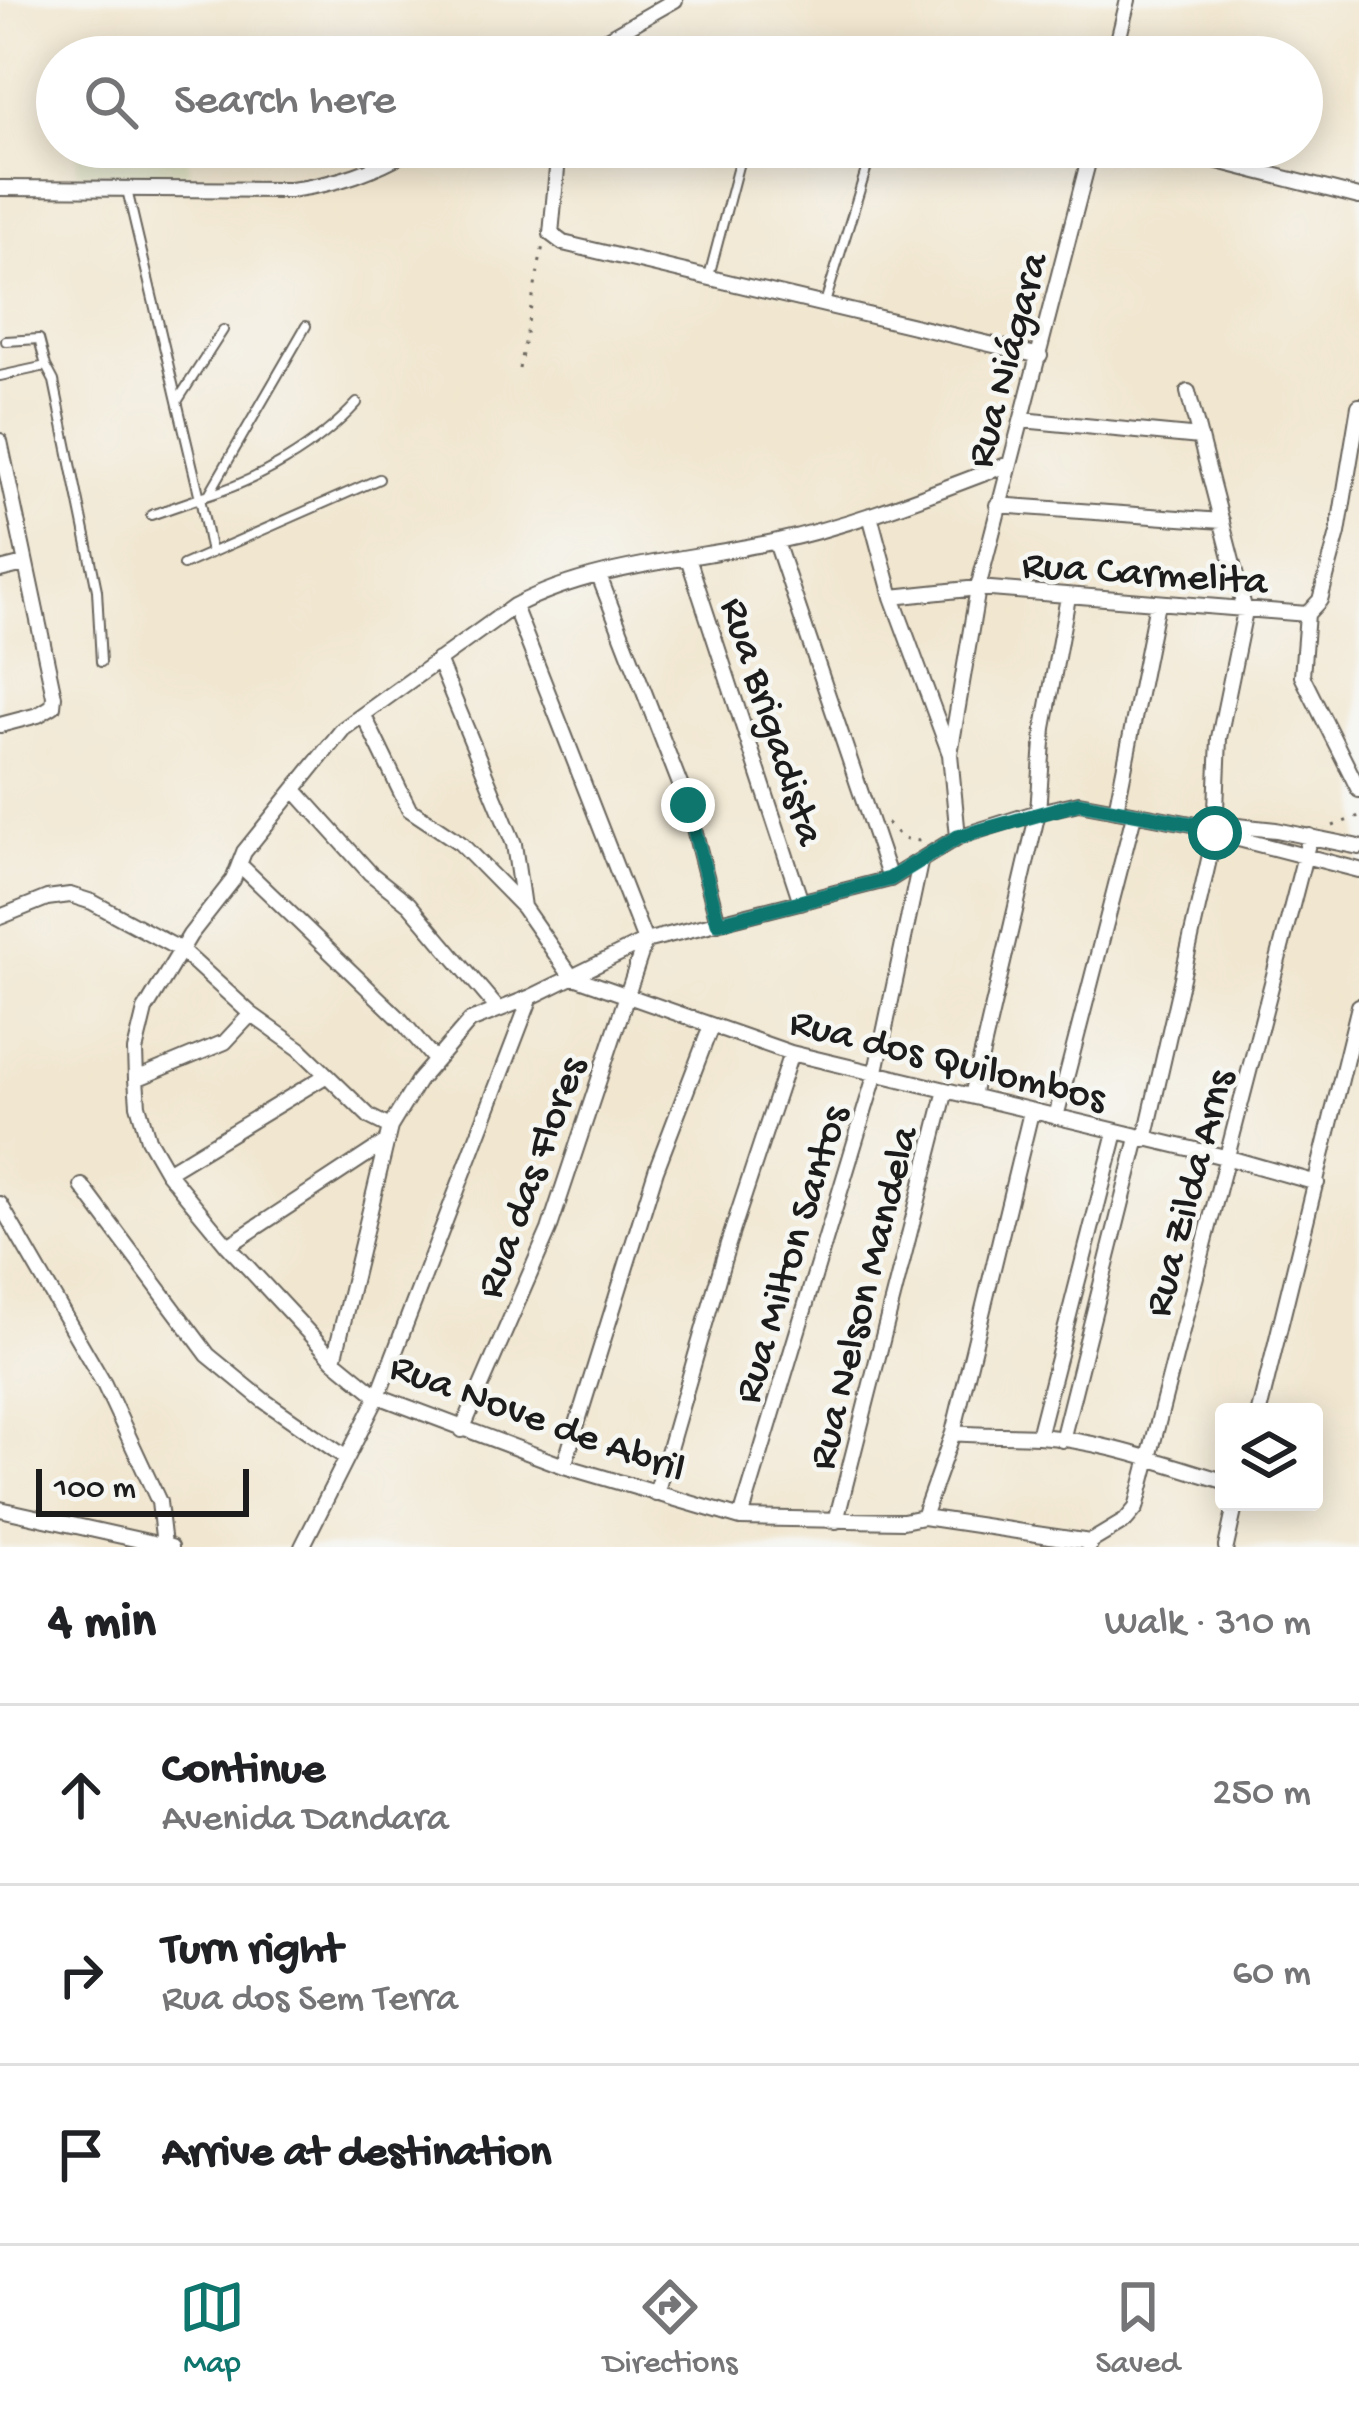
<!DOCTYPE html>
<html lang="en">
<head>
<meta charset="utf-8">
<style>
	:root { --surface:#fff; --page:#f2f2f2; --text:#202124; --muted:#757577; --line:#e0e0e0; --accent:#0f766e }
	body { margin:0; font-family:"Gochi Hand",sans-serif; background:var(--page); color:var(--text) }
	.controls { position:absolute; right:36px; bottom:36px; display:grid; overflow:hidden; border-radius:12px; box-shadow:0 6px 30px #0003 }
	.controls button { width:108px; height:108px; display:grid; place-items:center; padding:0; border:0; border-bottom:3px solid var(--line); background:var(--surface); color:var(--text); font:60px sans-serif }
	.scale { position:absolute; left:36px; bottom:30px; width:213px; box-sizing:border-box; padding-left:12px; border:6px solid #1c1c1c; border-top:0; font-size:33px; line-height:42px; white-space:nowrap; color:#1c1c1c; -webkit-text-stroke:9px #f6f6f2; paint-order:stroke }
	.stop { position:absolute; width:36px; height:36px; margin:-27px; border:9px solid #0f766e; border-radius:50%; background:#fff }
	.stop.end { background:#0f766e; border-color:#fff; box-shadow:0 3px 12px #0008 }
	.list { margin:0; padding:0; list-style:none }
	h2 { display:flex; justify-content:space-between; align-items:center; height:156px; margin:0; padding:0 48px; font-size:51px }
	h2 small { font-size:39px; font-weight:400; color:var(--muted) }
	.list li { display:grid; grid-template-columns:78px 1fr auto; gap:36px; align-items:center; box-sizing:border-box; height:180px; padding:0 48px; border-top:3px solid var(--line) }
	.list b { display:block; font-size:45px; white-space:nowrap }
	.list p { margin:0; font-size:39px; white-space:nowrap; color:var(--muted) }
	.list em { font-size:39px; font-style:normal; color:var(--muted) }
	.icon { flex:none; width:66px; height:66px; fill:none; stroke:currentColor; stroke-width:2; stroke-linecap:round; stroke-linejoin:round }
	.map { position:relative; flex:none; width:1359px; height:1547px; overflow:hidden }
	.search { position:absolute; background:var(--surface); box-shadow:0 6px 30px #0003; left:36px; right:36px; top:36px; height:132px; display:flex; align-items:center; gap:30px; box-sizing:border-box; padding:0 42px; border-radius:66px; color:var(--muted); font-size:45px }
	.sheet { height:696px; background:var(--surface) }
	nav { display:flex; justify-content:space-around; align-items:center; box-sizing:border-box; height:168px; border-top:3px solid var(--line); background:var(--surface); font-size:33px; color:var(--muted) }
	nav a { display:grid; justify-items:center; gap:6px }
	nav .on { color:var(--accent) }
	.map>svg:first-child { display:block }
	.built { fill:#dcdebc }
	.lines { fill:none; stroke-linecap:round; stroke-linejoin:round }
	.lane-casing { stroke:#67635b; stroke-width:12 }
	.street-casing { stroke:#67635b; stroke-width:18 }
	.path { stroke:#67635b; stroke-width:3; stroke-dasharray:3 9; stroke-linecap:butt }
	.lane { stroke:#fff; stroke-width:8 }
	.street { stroke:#fff; stroke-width:14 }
	.route { stroke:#0f766e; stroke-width:15 }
	.labels { text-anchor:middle; stroke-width:9; stroke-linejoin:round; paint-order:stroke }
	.street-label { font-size:42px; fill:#1c1c1c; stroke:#f6f6f2 }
</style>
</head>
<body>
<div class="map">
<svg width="1359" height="1547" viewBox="0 0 1359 1547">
	<rect width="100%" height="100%" fill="#f6f6f2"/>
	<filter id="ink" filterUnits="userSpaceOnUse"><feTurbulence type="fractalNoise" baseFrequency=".00833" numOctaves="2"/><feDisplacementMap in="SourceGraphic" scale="24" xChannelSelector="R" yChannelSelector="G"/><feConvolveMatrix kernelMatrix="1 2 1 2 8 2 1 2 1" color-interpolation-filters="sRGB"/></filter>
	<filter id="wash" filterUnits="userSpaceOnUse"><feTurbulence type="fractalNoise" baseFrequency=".004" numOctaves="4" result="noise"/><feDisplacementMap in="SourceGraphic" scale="48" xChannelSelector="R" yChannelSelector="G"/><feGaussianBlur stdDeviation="2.7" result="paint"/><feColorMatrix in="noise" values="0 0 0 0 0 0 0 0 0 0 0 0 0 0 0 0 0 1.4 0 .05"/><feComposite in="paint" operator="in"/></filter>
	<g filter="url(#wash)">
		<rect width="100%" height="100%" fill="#f1e6cf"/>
		<path class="built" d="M77,147H189V173H77Z"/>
	</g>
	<g filter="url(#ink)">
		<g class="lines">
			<g class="lane-casing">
				<path id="lane" d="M127,190L200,498C258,481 317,447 357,403
					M709,276L743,147
					M825,303L873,147
					M6,341L39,339L46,366
					M0,376L46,366L54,381L97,590L101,662
					M178,400L223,330
					M209,494L306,326
					M151,515L200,498L211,553
					M183,565L379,479"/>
			</g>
			<g class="street-casing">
				<path id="street" d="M575,57L675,0
					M1114,57L1128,0
					M559,147L551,234L563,243L1040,356
					M1163,147L1359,197
					M0,188L290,190C339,184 373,171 416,147
					M1359,406L1338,533L1320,600L1307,614L1302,676L1359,790
					M1022,420L1200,437
					M0,441L54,696L53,706L38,715L0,725
					M1009,464C932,493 854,525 773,542C687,560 592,565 514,606L343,729L244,852L233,880L190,935L145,1010L135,1051L136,1079L138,1105L148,1139L167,1172L228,1246L334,1360L378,1396L564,1466L741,1518L903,1521L923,1517L1090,1542L1089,1547
					M997,505L1222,521
					M870,515L892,597L950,754L958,837
					M776,542L890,879
					M688,558L801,902
					M0,570L24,564
					M599,576L688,805L718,923
					M892,597L978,588L1307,614
					M438,660L514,844L523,907L571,976L791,1053L1229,1158L1317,1183
					M364,716L409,809L460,843L523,907
					M950,754L978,588L1092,147
					M295,790L370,873L409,904L497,1008
					M1116,810L1157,603
					M1208,823L1276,830L1359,847
					M239,864L400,1019L435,1060
					M0,917L47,898L70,895L92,902L181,950L251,1014L300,1049L370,1117L390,1127
					M136,1079L225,1042L251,1014
					M972,1096L1038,812L1044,728L1068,597
					M1056,1117L1134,815
					M1145,1140L1215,833L1219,738L1245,611L1188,392
					M167,1172L327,1075
					M82,1186L208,1355L263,1400L345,1457
					M0,1204L104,1384L159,1502L164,1545
					M228,1246L383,1144
					M334,1360L390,1127L418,1081L470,1021L531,997L645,941L890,879L958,837L1038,812L1079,803L1197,825L1215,833L1359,870
					M1259,1412L1359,1006
					M462,1430L549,1230L645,941L514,606
					M953,1433C981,1436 1010,1434 1038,1436C1098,1440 1166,1464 1224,1481
					M1038,1436L1116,1132
					M1062,1440L1138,1138
					M564,1466L656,1170L711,1026
					M656,1494L728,1244L791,1053
					M0,1509L171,1547
					M923,1517L953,1433L1031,1112
					M741,1518L875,1076L920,863
					M836,1521L946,1090
					M1090,1542L1125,1521L1136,1508L1310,836
					M302,1547L378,1396L531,997
					M1226,1547L1236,1502"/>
			</g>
			<path class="path" d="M519,369L543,245
				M887,823L902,838L925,842
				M1333,826L1359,816"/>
			<use href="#lane" class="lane"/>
			<use href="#street" class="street"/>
		</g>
	</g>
	<g class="lines" filter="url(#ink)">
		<path class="route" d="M688,805L718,923L890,879L958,837L1079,803L1197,825L1215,833"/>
	</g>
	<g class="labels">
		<g class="street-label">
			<text transform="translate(1003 359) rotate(-75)" y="15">Rua Niágara</text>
			<text transform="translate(1145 569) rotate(4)" y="15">Rua Carmelita</text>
			<text transform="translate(776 720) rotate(72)" y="15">Rua Brigadista</text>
			<text transform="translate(949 1056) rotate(14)" y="15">Rua dos Quilombos</text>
			<text transform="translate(527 1176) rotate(-70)" y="15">Rua das Flores</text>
			<text transform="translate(1185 1192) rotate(-75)" y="15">Rua Zilda Arns</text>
			<text transform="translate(787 1253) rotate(-73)" y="15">Rua Milton Santos</text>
			<text transform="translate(859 1297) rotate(-76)" y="15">Rua Nelson Mandela</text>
			<text transform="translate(539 1414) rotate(20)" y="15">Rua Nove de Abril</text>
		</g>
	</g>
</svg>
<div class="controls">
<button><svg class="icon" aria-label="layers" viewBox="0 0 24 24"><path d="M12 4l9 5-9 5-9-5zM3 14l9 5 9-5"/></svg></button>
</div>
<div class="scale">100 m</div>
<div class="stop" style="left:1215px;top:833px"></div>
<div class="stop end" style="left:688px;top:805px"></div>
<div class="search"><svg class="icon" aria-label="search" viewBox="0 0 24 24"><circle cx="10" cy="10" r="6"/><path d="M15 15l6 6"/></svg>Search here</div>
</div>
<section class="sheet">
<h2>4 min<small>Walk · 310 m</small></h2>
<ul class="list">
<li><svg class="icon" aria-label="ahead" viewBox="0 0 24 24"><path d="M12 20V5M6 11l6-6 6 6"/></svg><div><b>Continue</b><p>Avenida Dandara</p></div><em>250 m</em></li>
<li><svg class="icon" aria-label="right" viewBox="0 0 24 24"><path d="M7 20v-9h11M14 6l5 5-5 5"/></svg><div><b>Turn right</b><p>Rua dos Sem Terra</p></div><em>60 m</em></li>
<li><svg class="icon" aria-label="arrive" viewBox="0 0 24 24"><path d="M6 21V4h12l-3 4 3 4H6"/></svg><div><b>Arrive at destination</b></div></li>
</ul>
</section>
<nav>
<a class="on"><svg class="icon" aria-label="map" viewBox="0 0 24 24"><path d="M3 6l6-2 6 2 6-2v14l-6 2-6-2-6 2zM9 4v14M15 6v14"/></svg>Map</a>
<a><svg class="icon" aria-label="directions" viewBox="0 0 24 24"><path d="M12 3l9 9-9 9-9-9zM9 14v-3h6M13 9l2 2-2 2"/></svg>Directions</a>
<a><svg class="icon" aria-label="saved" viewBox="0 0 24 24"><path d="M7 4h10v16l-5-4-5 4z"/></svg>Saved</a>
</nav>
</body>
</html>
